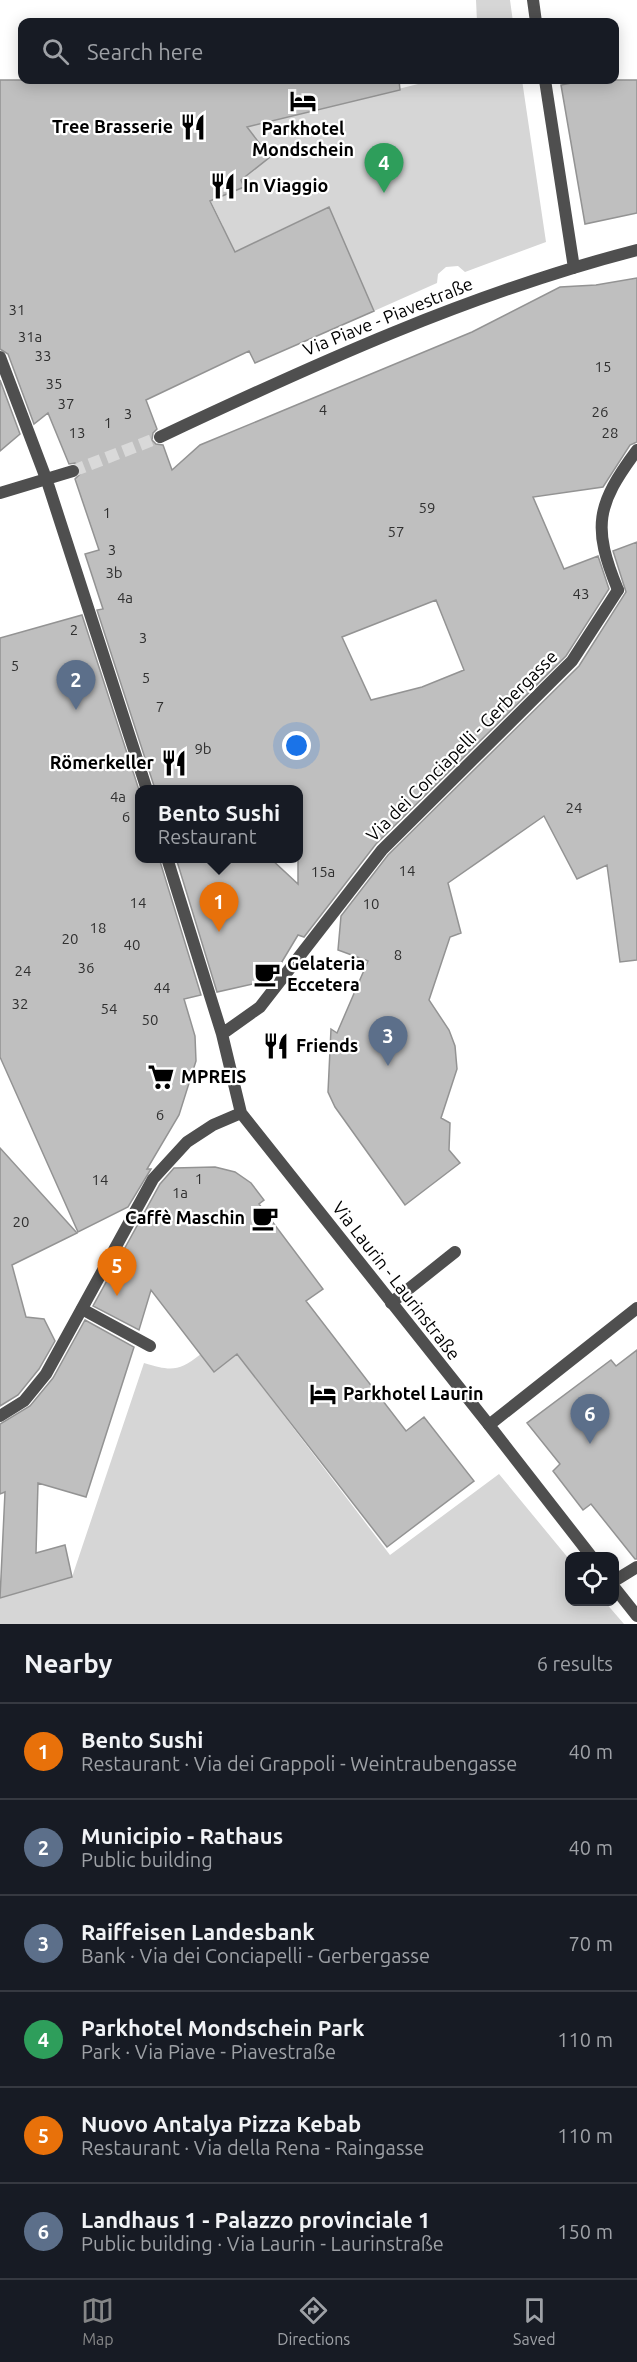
<!DOCTYPE html>
<html lang="en">
<head>
<meta charset="utf-8">
<style>
	:root { --surface:#171b24; --page:#20242c; --text:#f1f3f6; --muted:#9ea1a6; --line:#363941; --accent:#858687 }
	body { margin:0; font-family:Ubuntu,sans-serif; background:var(--page); color:var(--text) }
	.controls { position:absolute; right:18px; bottom:18px; display:grid; overflow:hidden; border-radius:12px; box-shadow:0 3px 15px #0003 }
	.controls button { width:54px; height:54px; display:grid; place-items:center; padding:0; border:0; border-bottom:2px solid var(--line); background:var(--surface); color:var(--text); font:30px sans-serif }
	.you { position:absolute; left:297px; top:746px; width:21px; height:21px; margin:-15px; border:4px solid #fff; border-radius:50%; background:#1a73e8; box-shadow:0 0 0 9px #1a73e833 }
	.badge { display:grid; place-items:center; width:39px; height:39px; border-radius:50%; background:var(--accent); color:#fff; font-size:20px; font-weight:700 }
	.pin { position:absolute; translate:-50% -50px; filter:drop-shadow(0 2px 3px #0008) }
	.pin::after { content:''; position:absolute; top:32px; width:21px; height:18px; background:inherit; clip-path:polygon(0 0,100% 0,50% 100%) }
	.popup { position:absolute; left:135px; top:785px; width:168px; height:78px; box-sizing:border-box; display:grid; place-content:center; border-radius:12px; background:var(--surface); filter:drop-shadow(0 2px 4px #0005); font-size:20px; white-space:nowrap; color:var(--muted) }
	.popup b { font-size:22px; color:var(--text) }
	.popup::after { content:''; position:absolute; left:50%; top:100%; margin-left:-12px; border:12px solid transparent; border-top-color:var(--surface) }
	.list { margin:0; padding:0; list-style:none }
	h2 { display:flex; justify-content:space-between; align-items:center; height:78px; margin:0; padding:0 24px; font-size:26px }
	h2 small { font-size:20px; font-weight:400; color:var(--muted) }
	.list li { display:grid; grid-template-columns:39px 1fr auto; gap:18px; align-items:center; box-sizing:border-box; height:96px; padding:0 24px; border-top:2px solid var(--line) }
	.list b { display:block; font-size:22px; white-space:nowrap }
	.list p { margin:0; font-size:20px; white-space:nowrap; color:var(--muted) }
	.list em { font-size:20px; font-style:normal; color:var(--muted) }
	.icon { flex:none; width:33px; height:33px; fill:none; stroke:currentColor; stroke-width:2; stroke-linecap:round; stroke-linejoin:round }
	.map { position:relative; flex:none; width:637px; height:1624px; overflow:hidden }
	.search { position:absolute; background:var(--surface); box-shadow:0 3px 15px #0003; left:18px; right:18px; top:18px; height:66px; display:flex; align-items:center; gap:15px; box-sizing:border-box; padding:0 21px; border-radius:12px; color:var(--muted); font-size:22px }
	.sheet { height:654px; background:var(--surface) }
	nav { display:flex; justify-content:space-around; align-items:center; box-sizing:border-box; height:84px; border-top:2px solid var(--line); background:var(--surface); font-size:16px; color:var(--muted) }
	nav a { display:grid; justify-items:center; gap:3px }
	nav .on { color:var(--accent) }
	.map>svg:first-child { display:block }
	.green { fill:#d6d6d6 }
	.building { fill:#bfbfbf; stroke:#939393; stroke-width:1.5; fill-rule:evenodd }
	.lines { fill:none; stroke-linecap:round; stroke-linejoin:round }
	.pedestrian-tunnel { stroke:#d9d9d9; stroke-width:12; stroke-dasharray:12 6; stroke-linecap:butt }
	.service { stroke:#4f4f4f; stroke-width:12 }
	.pedestrian { stroke:#4f4f4f; stroke-width:12 }
	.minor { stroke:#4f4f4f; stroke-width:12 }
	.labels { text-anchor:middle; stroke-width:4.5; stroke-linejoin:round; paint-order:stroke }
	.number-label { font-size:15px; fill:#303030 }
	.poi-label { font-size:18px; font-weight:bold; fill:#000; stroke:#fff; text-anchor:start }
	.street-label { font-size:18px; fill:#000; stroke:#fff }
</style>
</head>
<body>
<div class="map">
<svg width="637" height="1624" viewBox="0 0 637 1624">
	<rect width="100%" height="100%" fill="#fff"/>
	<path class="green" d="M476,0H510L513,22H477Z
		M434,80H522L546,242L465,272L458,266L446,267L438,274L437,283L374,311L329,207L267,236L226,265L223,226L203,185L215,199L243,187L223,85L259,124Z
		M201,1354L214,1372L237,1354L390,1555L499,1474L569,1559L570,1602H605L624,1624H0V1598L72,1577L144,1363C171,1371 178,1372 201,1354Z"/>
	<path class="building" d="M0,80H399L400,90L247,127L270,157L241,180L244,187L210,201L235,252L329,207L374,311L255,363L249,351L146,400L157,429L153,433L152,440L156,444L163,445L172,470L200,445L472,332L560,287L596,285L637,278V442L630,445L603,487L533,497L564,569L598,556L609,589L566,656L376,844L304,937L298,935L271,980L217,992L176,858H270L298,884V789H155L97,610L103,609L85,554L99,550L75,479L81,473V468L75,463L69,464L48,413L34,424L8,354L0,349ZM436,600L464,670L422,687L371,700L342,637Z
		M587,80H637V213L585,224L561,85Z
		M0,380L20,434L0,451Z
		M637,542V960L620,962L607,865L577,879L544,816L448,883L461,933L450,937L429,1000L449,1030L455,1046L457,1069L441,1118L450,1123L449,1150L460,1163L405,1205L335,1107L328,1092L331,1029L337,1033L368,961L338,950L341,916L388,855L579,666L626,592L613,551Z
		M82,615L140,793V858H159L201,995L184,999L195,1036L196,1061L179,1115L147,1169H151L128,1207L78,1232L0,1057V638Z
		M0,1148L77,1233L12,1265L26,1317L44,1319L55,1341L39,1369L18,1395L0,1406Z
		M215,1167L235,1172L251,1183L264,1200L259,1204L323,1289L306,1301L406,1431L424,1417L474,1481L387,1547L237,1354L214,1372L151,1290L139,1330L93,1306L160,1184L174,1168Z
		M85,1320L134,1347L86,1497L38,1483L36,1553L65,1545L72,1577L0,1598L5,1492L0,1494V1424L30,1406L53,1378Z
		M637,1350V1559H635L591,1504L583,1510L553,1471L560,1464L527,1423L611,1360L616,1366Z"/>
	<g class="lines">
		<path class="pedestrian-tunnel" d="M73,471L160,437"/>
		<path class="service" d="M391,1303L455,1252
			M82,1309L150,1346"/>
		<path class="pedestrian" d="M0,357L47,481L147,790
			M0,493L73,471
			M167,858L222,1034L241,1113L489,1425
			M222,1034L260,1007L382,850L572,661L618,590
			M0,1416L24,1401L46,1374L153,1179L187,1142L213,1125L241,1113
			M614,1581L637,1567"/>
		<path class="minor" d="M533,0L536,22
			M545,80L574,268
			M160,437C315,364 470,293 637,250
			M618,590C592,527 596,505 637,450
			M591,1556L489,1425L637,1308
			M614,1587L637,1616"/>
	</g>
	<defs>
		<g id="hotel-bare" transform="scale(2.07)"><path d="M-6-4.5h1.5V1H6V5H4.5V3h-9V5H-6ZM-4 0a1.8 1.8 0 1 1 3.6 0ZM.5 0V-2.5h3Q6-2.5 6 0Z" fill="#000" stroke="#fff" stroke-width="2.5" paint-order="stroke"/></g>
		<g id="restaurant-bare" transform="scale(2.07)"><path d="M-5-6h1v4h1v-4h1v4h1v-4h1v5L-1.5 .5V6h-2V.5L-5-1ZM5-6V6H3V1.5H1.5Q1.5-4 5-6Z" fill="#000" stroke="#fff" stroke-width="2.5" paint-order="stroke"/></g>
		<g id="cafe-bare" transform="scale(2.07)"><path d="M-5.5-4.5H6V0H3Q3 3.5 0 3.5H-2.5Q-5.5 3.5-5.5 0ZM3-3.2v2h1.7v-2ZM-6 4.5H4V6H-6Z" fill="#000" stroke="#fff" stroke-width="2.5" paint-order="stroke"/></g>
		<g id="supermarket-bare" transform="scale(2.07)"><path d="M-6-5.5h2.5l.6 2H6L4.5 2H-2.5L-4.4-4H-6ZM-1.5 3.2a1.3 1.3 0 1 0 .1 0ZM3 3.2a1.3 1.3 0 1 0 .1 0Z" fill="#000" stroke="#fff" stroke-width="2.5" paint-order="stroke"/></g>
	</defs>
	<g fill-rule="evenodd">
		<use href="#hotel-bare" x="303" y="101"/>
		<use href="#restaurant-bare" x="193" y="127"/>
		<use href="#restaurant-bare" x="223" y="186"/>
		<use href="#restaurant-bare" x="174" y="763"/>
		<use href="#cafe-bare" x="267" y="974"/>
		<use href="#restaurant-bare" x="276" y="1046"/>
		<use href="#supermarket-bare" x="161" y="1077"/>
		<use href="#cafe-bare" x="265" y="1218"/>
		<use href="#hotel-bare" x="323" y="1394"/>
	</g>
	<g class="labels">
		<g class="number-label">
			<text x="17" y="315">31</text>
			<text x="30" y="342">31a</text>
			<text x="43" y="361">33</text>
			<text x="603" y="372">15</text>
			<text x="54" y="389">35</text>
			<text x="66" y="409">37</text>
			<text x="323" y="415">4</text>
			<text x="600" y="417">26</text>
			<text x="128" y="419">3</text>
			<text x="108" y="428">1</text>
			<text x="77" y="438">13</text>
			<text x="610" y="438">28</text>
			<text x="427" y="513">59</text>
			<text x="107" y="518">1</text>
			<text x="396" y="537">57</text>
			<text x="112" y="555">3</text>
			<text x="114" y="578">3b</text>
			<text x="581" y="599">43</text>
			<text x="125" y="603">4a</text>
			<text x="74" y="635">2</text>
			<text x="143" y="643">3</text>
			<text x="15" y="671">5</text>
			<text x="146" y="683">5</text>
			<text x="160" y="712">7</text>
			<text x="203" y="754">9b</text>
			<text x="118" y="802">4a</text>
			<text x="574" y="813">24</text>
			<text x="126" y="822">6</text>
			<text x="407" y="876">14</text>
			<text x="323" y="877">15a</text>
			<text x="138" y="908">14</text>
			<text x="371" y="909">10</text>
			<text x="98" y="933">18</text>
			<text x="70" y="944">20</text>
			<text x="132" y="950">40</text>
			<text x="398" y="960">8</text>
			<text x="86" y="973">36</text>
			<text x="23" y="976">24</text>
			<text x="162" y="993">44</text>
			<text x="20" y="1009">32</text>
			<text x="109" y="1014">54</text>
			<text x="150" y="1025">50</text>
			<text x="160" y="1120">6</text>
			<text x="199" y="1184">1</text>
			<text x="100" y="1185">14</text>
			<text x="180" y="1198">1a</text>
			<text x="21" y="1227">20</text>
		</g>
		<g class="poi-label">
			<text x="173" y="133" text-anchor="end">Tree Brasserie</text>
			<text x="303" y="135" text-anchor="middle">Parkhotel<tspan x="303" dy="21">Mondschein</tspan></text>
			<text x="243" y="192">In Viaggio</text>
			<text x="154" y="769" text-anchor="end">Römerkeller</text>
			<text x="287" y="970">Gelateria<tspan x="287" dy="21">Eccetera</tspan></text>
			<text x="296" y="1052">Friends</text>
			<text x="181" y="1083">MPREIS</text>
			<text x="245" y="1224" text-anchor="end">Caffè Maschin</text>
			<text x="343" y="1400">Parkhotel Laurin</text>
		</g>
		<g class="street-label">
			<text transform="translate(388 317) rotate(-22)" y="6">Via Piave - Piavestraße</text>
			<text transform="translate(462 746) rotate(-45)" y="6">Via dei Conciapelli - Gerbergasse</text>
			<text transform="translate(396 1281) rotate(52)" y="6">Via Laurin - Laurinstraße</text>
		</g>
	</g>
</svg>
<div class="controls">
<button><svg class="icon" aria-label="locate" viewBox="0 0 24 24"><circle cx="12" cy="12" r="6"/><path d="M12 2v4M12 18v4M2 12h4M18 12h4"/></svg></button>
</div>
<div class="you"></div>
<div class="pin badge" style="left:219px;top:932px;background:#e8710a">1</div>
<div class="popup"><b>Bento Sushi</b>Restaurant</div>
<div class="pin badge" style="left:76px;top:710px;background:#5c6f8a">2</div>
<div class="pin badge" style="left:388px;top:1066px;background:#5c6f8a">3</div>
<div class="pin badge" style="left:384px;top:193px;background:#2e9e5b">4</div>
<div class="pin badge" style="left:117px;top:1296px;background:#e8710a">5</div>
<div class="pin badge" style="left:590px;top:1444px;background:#5c6f8a">6</div>
<div class="search"><svg class="icon" aria-label="search" viewBox="0 0 24 24"><circle cx="10" cy="10" r="6"/><path d="M15 15l6 6"/></svg>Search here</div>
</div>
<section class="sheet">
<h2>Nearby<small>6 results</small></h2>
<ul class="list">
<li><span class="badge" style="background:#e8710a">1</span><div><b>Bento Sushi</b><p>Restaurant · Via dei Grappoli - Weintraubengasse</p></div><em>40 m</em></li>
<li><span class="badge" style="background:#5c6f8a">2</span><div><b>Municipio - Rathaus</b><p>Public building</p></div><em>40 m</em></li>
<li><span class="badge" style="background:#5c6f8a">3</span><div><b>Raiffeisen Landesbank</b><p>Bank · Via dei Conciapelli - Gerbergasse</p></div><em>70 m</em></li>
<li><span class="badge" style="background:#2e9e5b">4</span><div><b>Parkhotel Mondschein Park</b><p>Park · Via Piave - Piavestraße</p></div><em>110 m</em></li>
<li><span class="badge" style="background:#e8710a">5</span><div><b>Nuovo Antalya Pizza Kebab</b><p>Restaurant · Via della Rena - Raingasse</p></div><em>110 m</em></li>
<li><span class="badge" style="background:#5c6f8a">6</span><div><b>Landhaus 1 - Palazzo provinciale 1</b><p>Public building · Via Laurin - Laurinstraße</p></div><em>150 m</em></li>
</ul>
</section>
<nav>
<a class="on"><svg class="icon" aria-label="map" viewBox="0 0 24 24"><path d="M3 6l6-2 6 2 6-2v14l-6 2-6-2-6 2zM9 4v14M15 6v14"/></svg>Map</a>
<a><svg class="icon" aria-label="directions" viewBox="0 0 24 24"><path d="M12 3l9 9-9 9-9-9zM9 14v-3h6M13 9l2 2-2 2"/></svg>Directions</a>
<a><svg class="icon" aria-label="saved" viewBox="0 0 24 24"><path d="M7 4h10v16l-5-4-5 4z"/></svg>Saved</a>
</nav>
</body>
</html>
